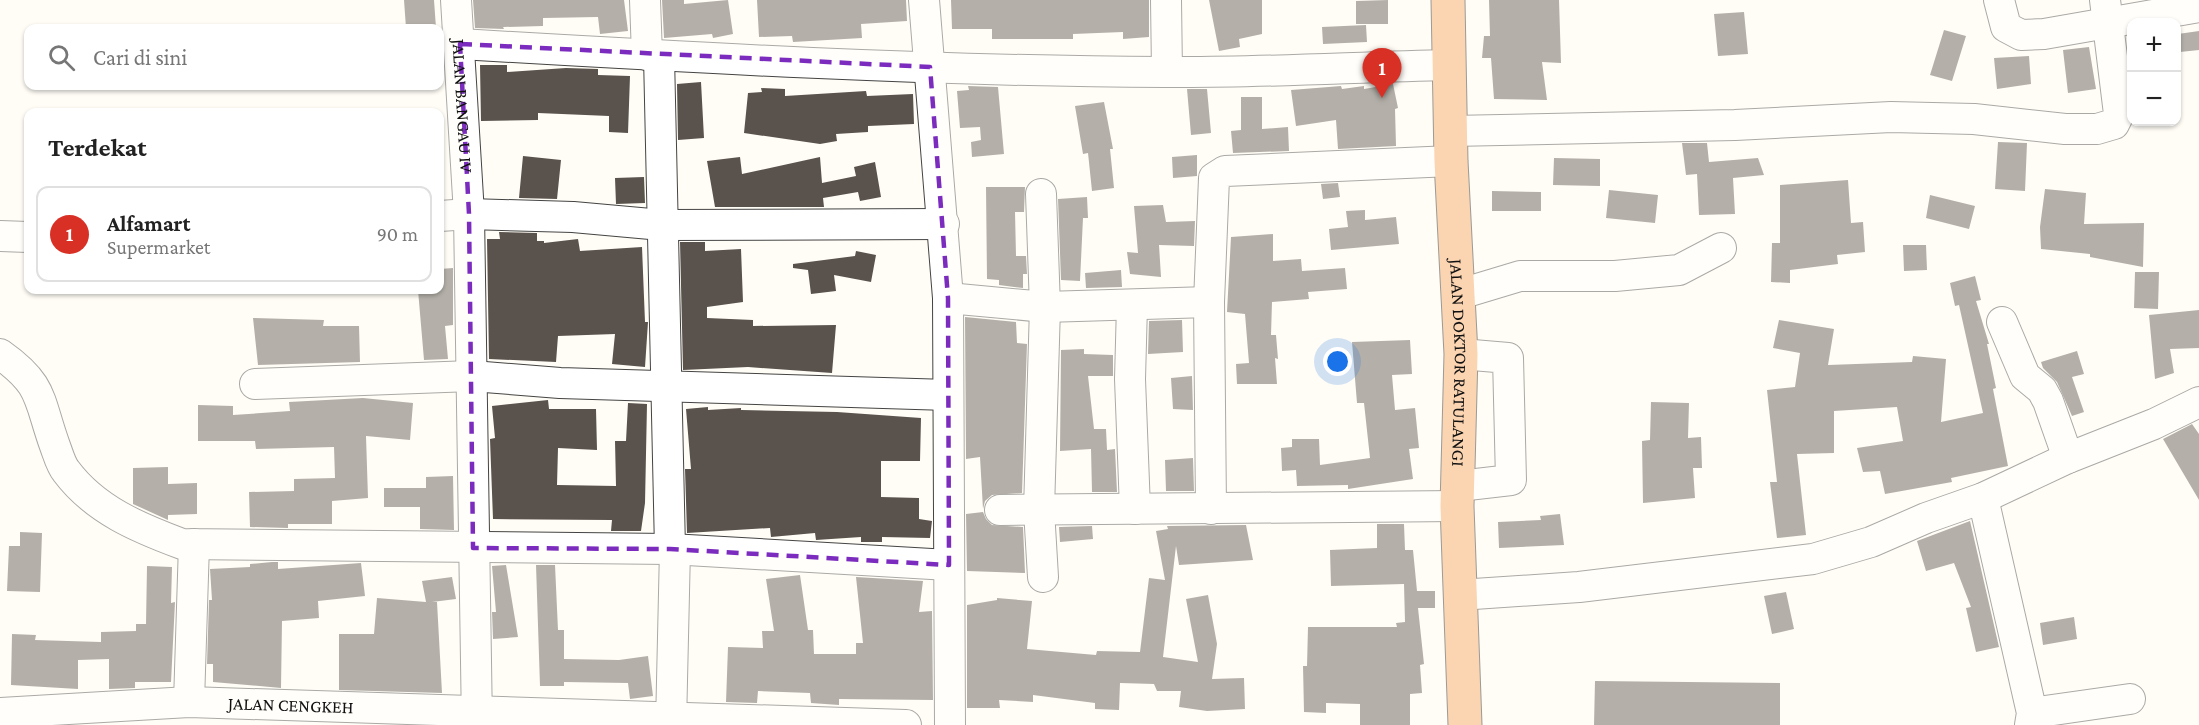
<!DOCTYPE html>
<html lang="id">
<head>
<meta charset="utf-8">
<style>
	:root { --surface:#fff; --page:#f2f2f2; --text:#222; --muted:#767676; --line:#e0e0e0; --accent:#d93025 }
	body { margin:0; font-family:"Crimson Pro",serif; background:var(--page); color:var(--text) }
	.controls { position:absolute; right:18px; top:18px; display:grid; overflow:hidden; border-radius:12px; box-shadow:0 2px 4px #0004 }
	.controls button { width:54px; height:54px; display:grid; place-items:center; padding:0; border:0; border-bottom:2px solid var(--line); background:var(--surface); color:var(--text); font:30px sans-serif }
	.you { position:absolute; left:1338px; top:362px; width:21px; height:21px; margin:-15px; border:4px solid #fff; border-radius:50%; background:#1a73e8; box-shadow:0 0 0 9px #1a73e833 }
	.badge { display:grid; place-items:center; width:39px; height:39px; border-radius:50%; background:var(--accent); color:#fff; font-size:20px; font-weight:700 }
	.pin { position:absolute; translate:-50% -50px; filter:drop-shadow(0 2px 3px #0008) }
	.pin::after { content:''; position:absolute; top:32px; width:21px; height:18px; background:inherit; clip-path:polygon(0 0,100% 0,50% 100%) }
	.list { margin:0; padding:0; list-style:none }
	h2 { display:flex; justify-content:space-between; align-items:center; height:78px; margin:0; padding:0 24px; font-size:26px }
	h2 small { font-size:20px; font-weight:400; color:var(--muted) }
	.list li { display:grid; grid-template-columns:39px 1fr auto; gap:18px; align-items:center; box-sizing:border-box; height:96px; margin:0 12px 12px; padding:0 12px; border:2px solid var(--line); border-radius:12px }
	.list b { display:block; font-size:22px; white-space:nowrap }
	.list p { margin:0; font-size:20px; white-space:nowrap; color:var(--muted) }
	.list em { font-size:20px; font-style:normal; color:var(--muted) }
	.icon { flex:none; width:33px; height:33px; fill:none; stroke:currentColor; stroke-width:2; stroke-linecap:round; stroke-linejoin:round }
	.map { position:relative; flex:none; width:2199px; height:725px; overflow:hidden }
	.search { position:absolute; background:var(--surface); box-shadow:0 2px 4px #0004; left:24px; top:24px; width:420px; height:66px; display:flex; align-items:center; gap:15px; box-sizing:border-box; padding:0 21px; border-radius:12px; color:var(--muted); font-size:22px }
	.panel { position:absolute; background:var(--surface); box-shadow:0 2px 4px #0004; left:24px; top:108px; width:420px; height:186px; border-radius:12px }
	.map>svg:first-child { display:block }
	.building { fill:#5a524d }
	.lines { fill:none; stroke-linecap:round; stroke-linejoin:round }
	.minor-casing { stroke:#444; stroke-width:32 }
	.highway-casing { stroke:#222; stroke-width:35 }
	.minor { stroke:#fff; stroke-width:30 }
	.highway { stroke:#f5a25d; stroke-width:33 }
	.marked { fill:none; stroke:#7b2cbf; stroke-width:4.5; stroke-dasharray:12 8; stroke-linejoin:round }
	.labels { text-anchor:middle; stroke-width:6; stroke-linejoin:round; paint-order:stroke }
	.street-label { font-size:18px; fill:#111; stroke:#fff }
</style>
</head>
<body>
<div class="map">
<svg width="2199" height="725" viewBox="0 0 2199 725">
	<rect width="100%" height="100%" fill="#fffdf5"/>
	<path class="building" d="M404,0H434L436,28H406Z
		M473,0H624L628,31L600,34L598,17L543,18V26L503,27L504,29L475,28Z
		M662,0H684V4L728,0L733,34L713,38L712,34L664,38Z
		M757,0H906L907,21L861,24L862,38L793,42L792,36L759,37Z
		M951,0H1149V37L1123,39V32L1073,34V39H992V29H952Z
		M1209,0H1262V34L1239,39L1240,47L1219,51Z
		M1388,0V24H1356V1Z
		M1489,0H1559L1561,63L1542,62L1547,100L1494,99L1491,58H1482L1484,36H1490Z
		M1744,12L1748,54L1718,56L1714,14Z
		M1366,25L1367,42L1323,44L1322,27Z
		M1944,30L1966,36L1952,81L1930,75Z
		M2199,31V50L2180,52L2178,34Z
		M2089,47L2096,89L2068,93L2063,50Z
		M2029,56L2031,84L1997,89L1994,58Z
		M480,65H507V72L566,68L598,69V75L630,76L628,133L609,132V116L538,113V120L481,121Z
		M701,82L704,138L678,140L677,84Z
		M1393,84L1398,108L1395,109L1396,146L1338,149L1336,120L1296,126L1291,90L1341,86L1342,89L1364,86V89Z
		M968,86L998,87L1004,154L972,157L971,142L981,140L980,127L960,128L957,91L969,90Z
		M761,88L785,89V96L866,91L867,96L913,94L914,124L868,126V132L836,134L837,141L820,144L744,133L748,93L762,92Z
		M1187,89H1207L1211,133L1191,135Z
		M1241,97H1262V129L1288,127L1289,151L1233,153L1231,131L1241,130Z
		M1104,102L1113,149H1110L1114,188L1092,191L1088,153L1083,154L1075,106Z
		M1998,142L2027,143L2025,191L1995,189Z
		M1682,143H1707L1709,162L1758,158L1764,175L1733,178L1735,214L1699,215L1697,174L1686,175Z
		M1197,155V176L1173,178L1172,157Z
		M523,156L561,160L557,199L519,198Z
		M740,157L742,174L820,157L822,183L856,176L854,167L875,162L881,197L860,201L858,192L823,198L824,207H715L707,161Z
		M1554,158L1600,159V186L1553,185Z
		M644,177L645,203L616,204L615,178Z
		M1848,180L1851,223L1863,222L1865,252L1837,255L1838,264L1790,270V283L1771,282L1772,243H1780V185Z
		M1338,183L1340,197L1323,199L1321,184Z
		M986,187H1025L1024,212H1015L1016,256H1026L1027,274H1023V288L999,285V280L987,279Z
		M2045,189L2086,193L2084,224L2144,223L2143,267L2090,257V254L2041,249L2040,227Z
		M1609,190L1658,195L1655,223L1606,218Z
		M1492,191L1541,192V211H1492Z
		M1930,195L1975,206L1969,229L1926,218Z
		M1087,197L1088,218H1083L1080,281L1061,280L1058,199Z
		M1163,205L1166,222L1195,221L1194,246L1159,245L1161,277L1130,274L1127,252L1138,253L1134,206Z
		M1365,210V220L1396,217L1399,244L1331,250L1329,229L1348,227L1346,211Z
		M499,232L537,233V241H544V243L578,239L580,251L642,247L645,322H648L645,367L612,364L615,334L558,336L556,362L489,359L487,239H500Z
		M1273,234V261L1301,259L1302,271L1345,268L1347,289L1308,292L1309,299L1272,302L1271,335H1276L1278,359L1275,358L1277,384H1237L1236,364L1249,363L1245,314L1227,312L1231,237Z
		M680,242H705V251L741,249L743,302L707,307V318L753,320V326L836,325L832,373L748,367L683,370Z
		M1903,245H1926L1927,270L1904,271Z
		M856,251L876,255L871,282L834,275L836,291L811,294L808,270L793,268V264L855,256Z
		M453,268V325L445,326L448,359L424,360L418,290H440V269Z
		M1121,270L1122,287L1086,288L1085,273Z
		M2135,272H2159L2158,309L2134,308Z
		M1975,276L1981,300L1976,301L1989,344H1987L1996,388L1993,389L2008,466L1951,478L1952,482L1885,494L1880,471L1863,472L1857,448L1903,441L1897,407L1834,411V453L1797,454L1806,535L1777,538L1770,482H1777L1767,390L1795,387L1800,353L1773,348L1779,320L1834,329L1828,365L1912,362L1913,356L1946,359L1941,422L1983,413L1959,305L1955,306L1950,283Z
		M2199,310V348L2170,349L2174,373L2155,379L2149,315Z
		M965,317L1016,322L1017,343L1027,344L1022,493L992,495L985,501L983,509L980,457L966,459Z
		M253,318L324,320L323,326H359L360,362L258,365Z
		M1182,320L1183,352L1148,354L1149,321Z
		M1410,340L1412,374L1392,375L1395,410L1415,408L1419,448L1409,449L1413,479L1348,489V485L1297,486L1296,470L1282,471L1281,448L1292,447V439H1319L1320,465L1370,458L1364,403H1357L1352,342Z
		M1084,349V354L1113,355V376H1088L1094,429H1106L1107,450L1115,449L1117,492H1092L1091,449L1060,451L1061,350Z
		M2077,351L2084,374L2072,377L2084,412L2072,416L2057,382L2043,368L2041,362Z
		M1192,376L1193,410L1173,409L1171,378Z
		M363,398L413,403L410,440L366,436L368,498L332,501V524H288V528L250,527L249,492L294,491V479L335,478L334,447L256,449L255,441H198V405L233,406V415L290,411L289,402Z
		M548,400L549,409H596L597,450L558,448L557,485L616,486L615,441H626L628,403L647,404L645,503L641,531H611L612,520L493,519L490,439L495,438L492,406Z
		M1651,402L1689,403L1688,438L1701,437L1702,468H1693L1695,498L1643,503L1642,441L1650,440Z
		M708,407V410L741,408V410L837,412L921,418L920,461H881V497L919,498V519L932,521L930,538L882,537V542H861V537L816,540L815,533L771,537L770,528L687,533L685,469H691L686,409Z
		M2192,424L2199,434V500L2163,439Z
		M1193,458L1194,491H1166L1165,460Z
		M168,467V484L197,483V514L168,515V520L133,504V468Z
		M453,476L454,530L420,529V507H384V488H426V477Z
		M983,512L986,519L992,525L1023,527L1025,573L967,571L966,514Z
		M1560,514L1564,545L1499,548L1498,522L1541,520L1540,516Z
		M1970,521L1999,647L1976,652L1966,608L1971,607L1954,563L1926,571L1917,541Z
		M1377,524H1404L1405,550H1413L1417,591H1435V608H1418L1424,664L1420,665L1422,693L1410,694V725H1360V704L1326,703V713L1304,712L1303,666H1307L1308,627H1397L1396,623L1405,622L1404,584L1331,586L1330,550L1377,548Z
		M1246,525L1253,560L1179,565L1176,546L1163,657L1198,662L1186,599L1208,595L1217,644L1212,679L1244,678L1245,709L1207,711L1179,707L1181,691H1157L1154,684L1120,683L1119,710L1095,709V703L1033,695V702L999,700L1000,708H967V605L997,600V598L1032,601L1027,649L1096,655L1097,651L1140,652L1149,578L1165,580L1156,531L1168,529L1167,526Z
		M1092,526L1093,539L1060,542L1059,527Z
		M20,532L42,533L40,592L7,591L9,546H20Z
		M272,562H278V569L361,563L365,596L318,601L319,618L282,621L281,688L213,682V664H207L209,600H212L210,569L250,567V564Z
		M506,565L518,637L493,639L492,612H496L492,566Z
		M536,565H555L558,630H564V659L619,660L648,656L653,696L630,699L628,683L564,682V686H540Z
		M147,566L172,567L171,603L175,602L171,682H135V688L109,689V659L78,660V689L11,685L12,634L36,635L35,640L101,642V632L136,631V624H146Z
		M800,575L808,630H813L814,654H856V643H863L856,577L923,581L919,612L932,611L933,700L839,699V705L811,703L810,693L758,691L757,703L726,702L728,647L763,648L762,631H774L766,579Z
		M452,577L456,599L432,602H437L442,693L339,690V634H374L377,598L426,602L422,581Z
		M1786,592L1794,629L1772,634L1764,596Z
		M2074,617L2077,639L2043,645L2040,623Z
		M1595,681L1780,683V725H1594Z"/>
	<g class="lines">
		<g class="minor-casing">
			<g id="minor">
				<path id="s1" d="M456,0L469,214L477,725"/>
				<path d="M645,0L647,55"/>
				<path d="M924,0L948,298L950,725"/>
				<path d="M1166,0L1167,72"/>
				<path d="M1999,0L2006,27L2021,35L2044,34L2199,7"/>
				<path d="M460,44C695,58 930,71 1165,72C1260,73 1354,67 1449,65"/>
				<path d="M659,56L670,549"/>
				<path d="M1451,131L1735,125L1891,117L1974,119L2065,129H2097L2114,124L2119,114L2105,0"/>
				<path d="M1041,194L1045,307L1039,510L1043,577"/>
				<path d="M440,216L469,214L573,217L662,225L944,224"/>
				<path d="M0,236L28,237"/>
				<path d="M1457,295L1520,276H1615L1679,270L1721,248"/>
				<path d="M948,298L1045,307L1209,302"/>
				<path d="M1132,305L1130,379L1135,509"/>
				<path d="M2002,322L2025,376L2042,390L2048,401L2068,458"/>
				<path d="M0,354C44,385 38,399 55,446C58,454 61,465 66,471C95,510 139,528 182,544L670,549L949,565"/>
				<path d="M255,384L472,376L560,383L948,395"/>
				<path d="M1459,486L1511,480L1508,358L1461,354"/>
				<path d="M1983,498L2032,713L2030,725"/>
				<path d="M1211,509L1209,302L1214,178L1225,171L1451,161"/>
				<path d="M1000,510L1457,506"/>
				<path d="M1459,595L1579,587L1813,559L1871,542L1926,518L1983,498L2068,458L2154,424L2199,402"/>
				<path d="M189,702L194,544"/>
				<path id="s2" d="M0,713L189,702L906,725"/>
				<path d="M2032,713L2130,699"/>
				<path d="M671,725L675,549"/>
			</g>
		</g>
		<g class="highway-casing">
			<g id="highway">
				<path id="s3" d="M1448,0L1451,161L1461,354L1457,506L1465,725"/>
			</g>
		</g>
		<use href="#minor" class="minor"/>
		<use href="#highway" class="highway"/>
	</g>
	<path d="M0 0H2199V725H0ZM460,44L930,67L948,298L949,565L670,549L473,548L469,214Z" fill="#fffdf5" fill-opacity=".55" fill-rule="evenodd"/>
	<path class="marked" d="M460,44L930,67L948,298L949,565L670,549L473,548L469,214Z"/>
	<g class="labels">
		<g class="street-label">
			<text dy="6" stroke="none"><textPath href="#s1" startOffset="106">JALAN BANGAU IV</textPath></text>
			<text dy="6" stroke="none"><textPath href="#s3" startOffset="363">JALAN DOKTOR RATULANGI</textPath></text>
			<text dy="6" stroke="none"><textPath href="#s2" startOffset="291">JALAN CENGKEH</textPath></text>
		</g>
	</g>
</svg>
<div class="controls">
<button>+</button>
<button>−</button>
</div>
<div class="you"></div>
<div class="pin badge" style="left:1382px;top:98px">1</div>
<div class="search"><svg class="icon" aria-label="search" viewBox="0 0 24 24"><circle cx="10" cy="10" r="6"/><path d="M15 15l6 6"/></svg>Cari di sini</div>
<section class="panel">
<h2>Terdekat<small></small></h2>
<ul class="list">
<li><span class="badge">1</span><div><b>Alfamart</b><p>Supermarket</p></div><em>90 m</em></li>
</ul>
</section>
</div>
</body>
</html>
